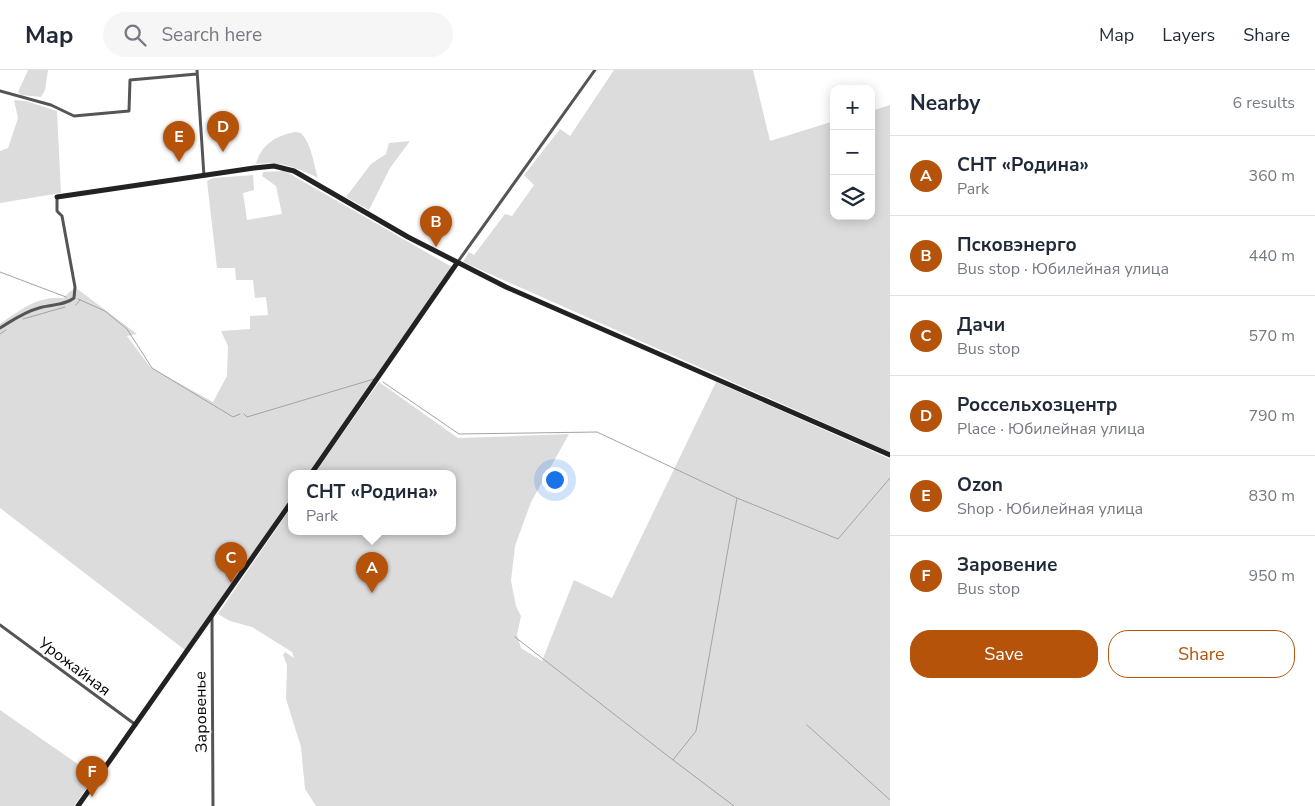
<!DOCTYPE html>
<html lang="en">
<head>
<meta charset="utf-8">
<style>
	:root { --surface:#fff; --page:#f6f6f7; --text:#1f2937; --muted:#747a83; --line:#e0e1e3; --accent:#b45309 }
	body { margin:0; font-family:"Nunito Sans",sans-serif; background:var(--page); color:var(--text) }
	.controls { position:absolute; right:15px; top:15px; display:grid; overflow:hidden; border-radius:10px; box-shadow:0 2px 12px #0003 }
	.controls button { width:45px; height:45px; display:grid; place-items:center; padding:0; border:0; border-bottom:1px solid var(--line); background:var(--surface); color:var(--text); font:25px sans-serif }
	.you { position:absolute; left:554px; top:409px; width:18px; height:18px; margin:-12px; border:4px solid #fff; border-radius:50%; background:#1a73e8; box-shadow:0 0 0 8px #1a73e833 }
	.badge { display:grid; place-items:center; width:32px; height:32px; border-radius:50%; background:var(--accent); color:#fff; font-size:16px; font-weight:700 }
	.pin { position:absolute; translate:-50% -41px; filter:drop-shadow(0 1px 2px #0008) }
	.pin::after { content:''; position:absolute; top:26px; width:18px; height:15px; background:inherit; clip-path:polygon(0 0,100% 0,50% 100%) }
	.popup { position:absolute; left:288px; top:400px; width:168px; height:65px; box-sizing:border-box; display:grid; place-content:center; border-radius:10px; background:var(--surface); filter:drop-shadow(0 1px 4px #0005); font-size:16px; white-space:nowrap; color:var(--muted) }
	.popup b { font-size:19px; color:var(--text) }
	.popup::after { content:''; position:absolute; left:50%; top:100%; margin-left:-10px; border:10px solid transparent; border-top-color:var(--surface) }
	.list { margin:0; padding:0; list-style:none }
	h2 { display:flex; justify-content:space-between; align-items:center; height:65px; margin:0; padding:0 20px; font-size:21px }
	h2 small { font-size:16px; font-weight:400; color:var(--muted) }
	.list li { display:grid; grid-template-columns:32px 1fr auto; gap:15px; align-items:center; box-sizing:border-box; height:80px; padding:0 20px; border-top:1px solid var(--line) }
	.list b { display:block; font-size:19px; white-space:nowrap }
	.list p { margin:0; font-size:16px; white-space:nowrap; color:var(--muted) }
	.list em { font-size:16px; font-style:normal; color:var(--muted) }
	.actions { display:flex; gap:10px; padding:15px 20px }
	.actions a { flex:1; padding:11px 0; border:1px solid var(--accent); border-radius:20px; text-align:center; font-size:18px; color:var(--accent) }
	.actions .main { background:var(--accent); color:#fff }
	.icon { flex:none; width:28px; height:28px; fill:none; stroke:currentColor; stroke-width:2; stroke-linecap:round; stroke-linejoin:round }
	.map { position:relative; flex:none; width:890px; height:736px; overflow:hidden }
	header { display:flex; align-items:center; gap:30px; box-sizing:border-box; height:70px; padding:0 25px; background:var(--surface); border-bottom:1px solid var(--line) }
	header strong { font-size:24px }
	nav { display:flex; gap:28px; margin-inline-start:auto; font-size:18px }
	.search { width:350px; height:45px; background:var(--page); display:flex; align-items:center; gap:12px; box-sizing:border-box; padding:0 18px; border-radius:28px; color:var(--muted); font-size:19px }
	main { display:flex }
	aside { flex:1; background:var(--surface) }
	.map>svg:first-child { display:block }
	.green { fill:#dcdcdc }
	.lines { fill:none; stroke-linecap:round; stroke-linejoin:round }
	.stream { stroke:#a3a3a3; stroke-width:1 }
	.street { stroke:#555; stroke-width:3 }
	.secondary { stroke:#222; stroke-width:5 }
	.labels { text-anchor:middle; stroke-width:4; stroke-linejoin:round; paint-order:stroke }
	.street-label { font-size:16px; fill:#000; stroke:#fff }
</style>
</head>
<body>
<header>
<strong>Map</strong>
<div class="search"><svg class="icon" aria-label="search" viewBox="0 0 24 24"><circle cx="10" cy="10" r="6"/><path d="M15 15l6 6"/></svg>Search here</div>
<nav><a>Map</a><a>Layers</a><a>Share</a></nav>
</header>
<main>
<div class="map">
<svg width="890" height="736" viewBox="0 0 890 736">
	<rect width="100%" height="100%" fill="#fff"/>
	<path class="green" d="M28,0H48L45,20L41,27L21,25L18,22Z
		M614,0H753L770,71L834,51V146H871V41L890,35V382L463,192L469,182L474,185L505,144L512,146L534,115L524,105L560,59L570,66Z
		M14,30L26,31L57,41L61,123L0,133V81L8,78L18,48Z
		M295,62L301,63C312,75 313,92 318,108C296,97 280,91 256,94C261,75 275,66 295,62Z
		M410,71L390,98L369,140L346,127L371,94L386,84L389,73Z
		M285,101L452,197L309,404H292V428L185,580L0,438V254C22,239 37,226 64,228L69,222L76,218L137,264L127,266L150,297L213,332L227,306L228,276L221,261L250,259V246L268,245L266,227L255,228L253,210H236L235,198H217L207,111L213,108L253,105L254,120L243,123L247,150L282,144L276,116L262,106L263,102Z
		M379,312L458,368L569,364L531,432L515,476L511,511L516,536L521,546L517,565L521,578L542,591L574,510L612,528L716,312L890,389V736H316L305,719L301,677L286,629L287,595L283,585L285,582L294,588L292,582L252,557L230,551L218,544L292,436V462H452V404H314Z
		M0,640L95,706L74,736H0Z"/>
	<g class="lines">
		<path class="stream" d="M0,202L66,227
			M78,229L105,241L127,259L152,298L233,347L240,344
			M76,235L80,230
			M23,249L65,237
			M0,264L6,260
			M383,312L459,364L597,362L737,428L838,469L890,408
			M244,344L247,347L374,309
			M515,567L673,690L696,661L737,428
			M807,655L890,730
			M673,690L734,736"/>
		<path class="street" d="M197,0L204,106
			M0,21L51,35L74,46L129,41L130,10L197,4
			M457,193L595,0
			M0,258C13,250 24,242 39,238C51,234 64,236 74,228L75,217L62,146L57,141V127
			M212,548L213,736
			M0,555L136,655"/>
		<path class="secondary" d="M57,127L254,98L274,96L294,101L408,167L506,217L890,385
			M311,404L457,193
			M78,736L292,431"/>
	</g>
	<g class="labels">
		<g class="street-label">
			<text transform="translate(75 596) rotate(37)" y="6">Урожайная</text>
			<text transform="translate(200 642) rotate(-91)" y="6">Заровенье</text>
		</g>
	</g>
</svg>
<div class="controls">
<button>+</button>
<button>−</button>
<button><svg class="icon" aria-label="layers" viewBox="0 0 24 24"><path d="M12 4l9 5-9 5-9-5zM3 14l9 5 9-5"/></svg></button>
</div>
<div class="you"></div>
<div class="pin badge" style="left:372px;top:523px">A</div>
<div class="popup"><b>СНТ «Родина»</b>Park</div>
<div class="pin badge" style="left:436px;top:177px">B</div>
<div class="pin badge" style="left:231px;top:513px">C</div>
<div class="pin badge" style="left:223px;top:82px">D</div>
<div class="pin badge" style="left:179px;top:92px">E</div>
<div class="pin badge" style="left:92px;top:727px">F</div>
</div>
<aside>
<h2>Nearby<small>6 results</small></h2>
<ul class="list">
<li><span class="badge">A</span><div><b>СНТ «Родина»</b><p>Park</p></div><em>360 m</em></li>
<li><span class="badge">B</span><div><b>Псковэнерго</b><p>Bus stop · Юбилейная улица</p></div><em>440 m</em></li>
<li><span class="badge">C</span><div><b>Дачи</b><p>Bus stop</p></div><em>570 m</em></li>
<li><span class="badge">D</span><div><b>Россельхозцентр</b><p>Place · Юбилейная улица</p></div><em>790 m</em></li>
<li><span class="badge">E</span><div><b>Ozon</b><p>Shop · Юбилейная улица</p></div><em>830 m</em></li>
<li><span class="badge">F</span><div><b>Заровение</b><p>Bus stop</p></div><em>950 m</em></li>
</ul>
<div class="actions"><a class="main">Save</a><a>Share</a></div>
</aside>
</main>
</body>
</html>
